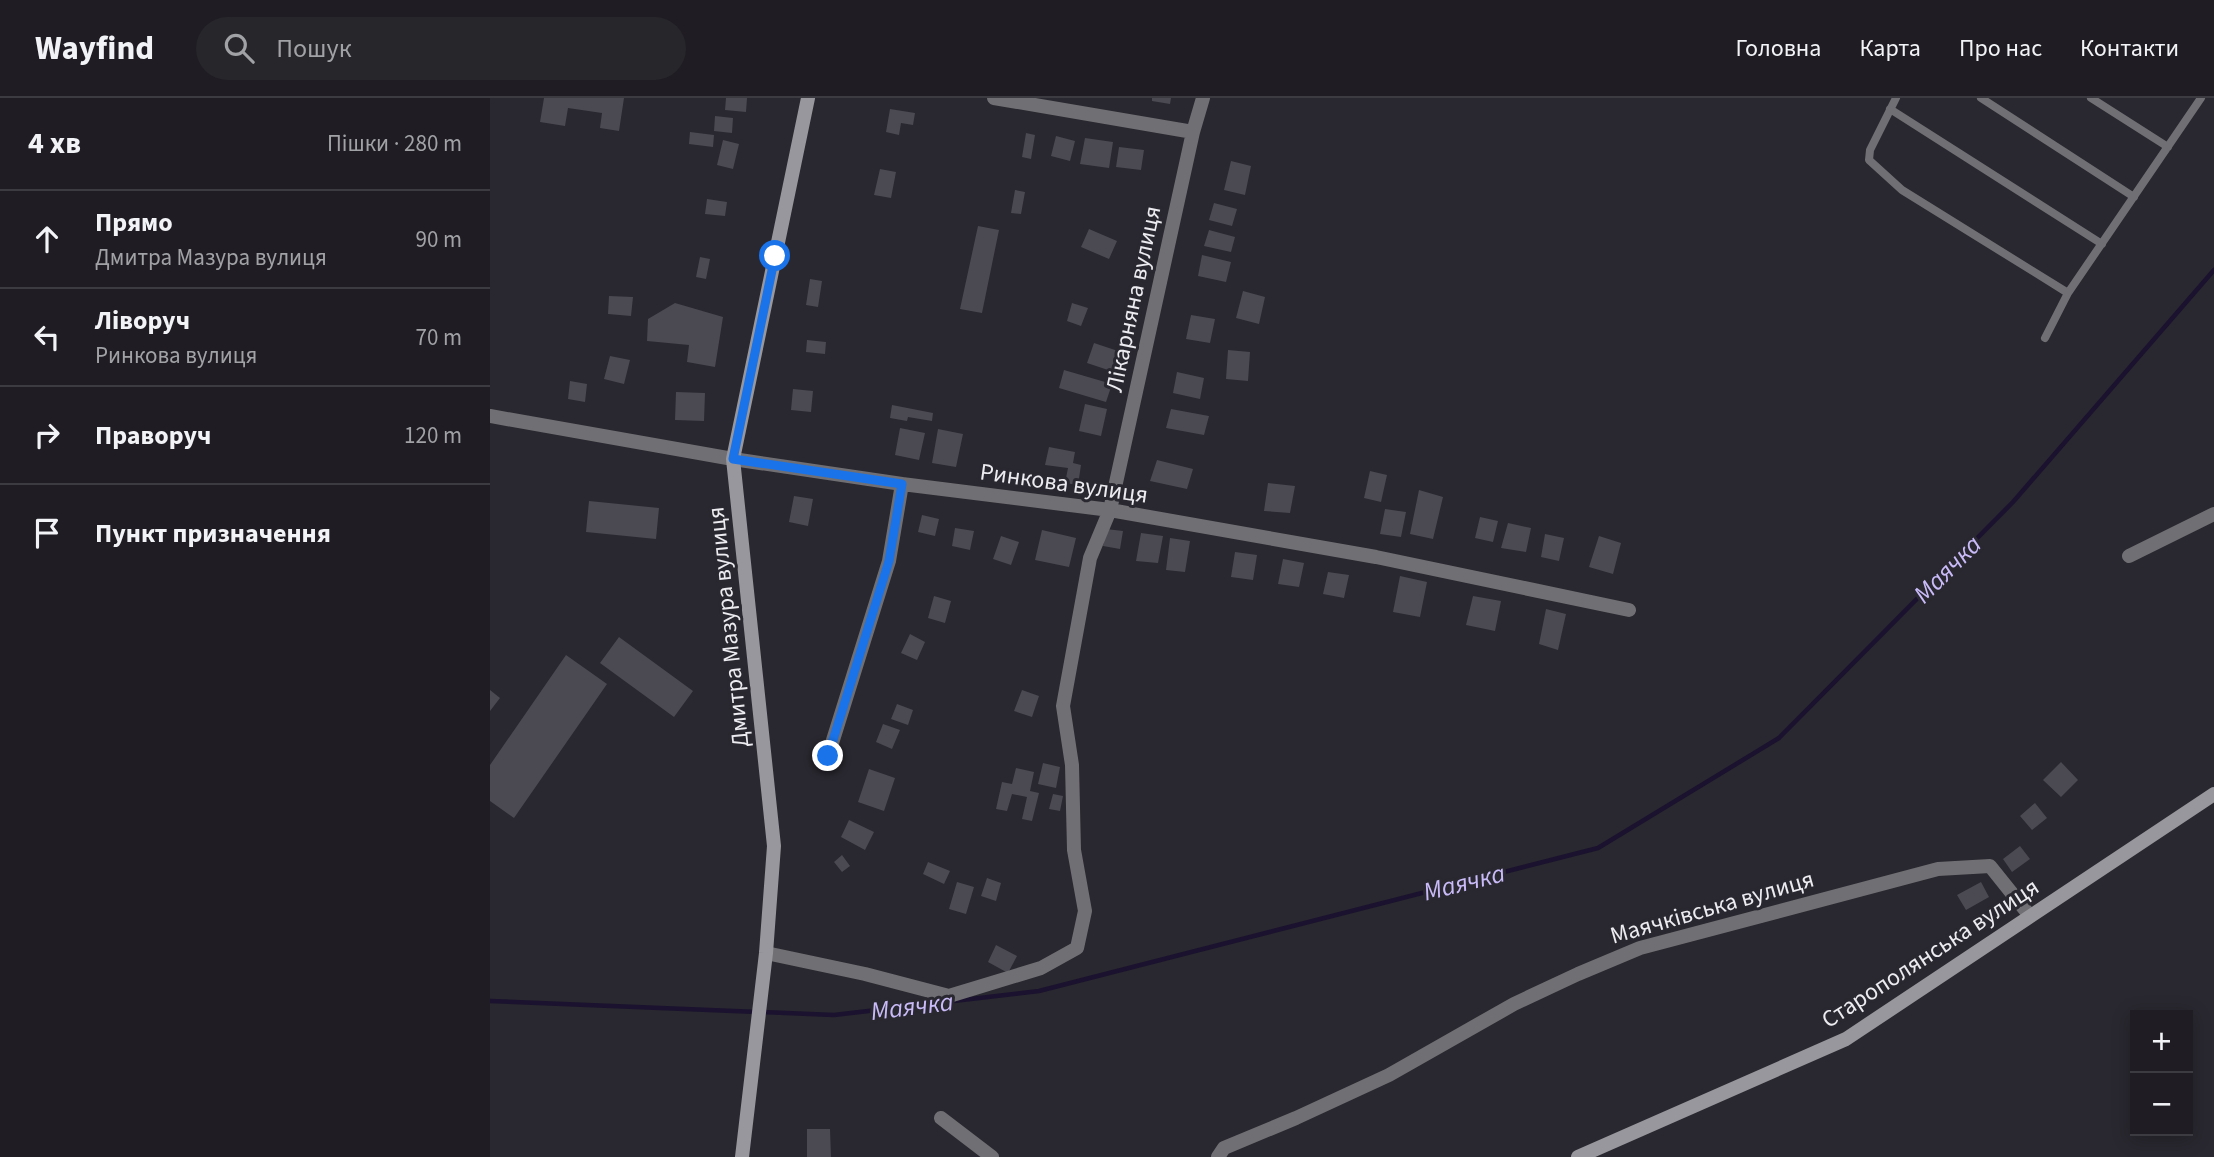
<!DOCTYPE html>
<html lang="uk">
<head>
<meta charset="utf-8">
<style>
	:root { --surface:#1f1d23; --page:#27262b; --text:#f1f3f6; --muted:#a1a2a6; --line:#3c3b41 }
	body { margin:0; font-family:"Source Sans 3",sans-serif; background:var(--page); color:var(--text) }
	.controls { position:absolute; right:21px; bottom:21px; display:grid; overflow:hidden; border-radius:0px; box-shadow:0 4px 18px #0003 }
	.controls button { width:63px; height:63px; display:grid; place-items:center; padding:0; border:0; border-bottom:2px solid var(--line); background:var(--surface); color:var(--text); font:35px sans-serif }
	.stop { position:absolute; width:21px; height:21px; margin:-16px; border:5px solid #1a73e8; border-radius:50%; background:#fff }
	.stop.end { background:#1a73e8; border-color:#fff; box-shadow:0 2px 7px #0008 }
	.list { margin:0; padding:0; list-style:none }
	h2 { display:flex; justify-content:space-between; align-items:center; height:91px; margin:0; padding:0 28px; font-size:30px }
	h2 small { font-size:23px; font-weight:400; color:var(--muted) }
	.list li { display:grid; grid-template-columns:46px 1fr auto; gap:21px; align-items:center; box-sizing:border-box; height:98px; padding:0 28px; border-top:2px solid var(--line) }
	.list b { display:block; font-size:26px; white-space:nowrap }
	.list p { margin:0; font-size:23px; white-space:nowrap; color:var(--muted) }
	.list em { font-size:23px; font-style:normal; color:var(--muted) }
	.icon { flex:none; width:38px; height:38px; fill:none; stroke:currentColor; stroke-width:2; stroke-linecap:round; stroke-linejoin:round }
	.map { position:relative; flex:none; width:1724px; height:1059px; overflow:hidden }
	header { display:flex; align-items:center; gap:42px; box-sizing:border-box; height:98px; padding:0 35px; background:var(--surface); border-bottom:2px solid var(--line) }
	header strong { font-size:33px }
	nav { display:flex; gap:38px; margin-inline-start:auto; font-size:24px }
	.search { width:490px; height:63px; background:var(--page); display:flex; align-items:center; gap:18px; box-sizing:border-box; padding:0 24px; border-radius:38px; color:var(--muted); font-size:26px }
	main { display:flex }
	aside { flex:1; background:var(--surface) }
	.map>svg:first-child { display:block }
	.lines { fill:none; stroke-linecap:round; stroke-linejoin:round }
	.stream { stroke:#1a122e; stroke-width:4.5 }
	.building { fill:#4b4952 }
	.lane { stroke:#706f73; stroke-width:8 }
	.street { stroke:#706f73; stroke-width:14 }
	.secondary { stroke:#98979d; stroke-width:14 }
	.route { stroke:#1a73e8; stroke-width:9 }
	.labels { text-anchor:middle; stroke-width:6; stroke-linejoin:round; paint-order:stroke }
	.street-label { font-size:24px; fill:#ebebf0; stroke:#29272f }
	.water-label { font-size:26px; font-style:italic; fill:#c9bbf8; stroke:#29272f }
</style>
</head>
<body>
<header>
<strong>Wayfind</strong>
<div class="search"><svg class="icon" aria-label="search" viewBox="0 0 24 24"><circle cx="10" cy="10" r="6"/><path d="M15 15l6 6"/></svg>Пошук</div>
<nav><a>Головна</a><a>Карта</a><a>Про нас</a><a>Контакти</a></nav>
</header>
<main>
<aside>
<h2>4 хв<small>Пішки · 280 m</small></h2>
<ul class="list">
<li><svg class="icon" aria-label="ahead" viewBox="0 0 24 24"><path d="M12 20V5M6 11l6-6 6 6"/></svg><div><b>Прямо</b><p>Дмитра Мазура вулиця</p></div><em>90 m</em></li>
<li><svg class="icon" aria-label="left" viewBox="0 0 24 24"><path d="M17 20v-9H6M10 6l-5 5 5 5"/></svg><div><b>Ліворуч</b><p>Ринкова вулиця</p></div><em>70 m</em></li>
<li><svg class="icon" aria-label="right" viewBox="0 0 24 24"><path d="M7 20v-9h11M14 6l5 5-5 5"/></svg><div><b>Праворуч</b></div><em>120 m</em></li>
<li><svg class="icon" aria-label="arrive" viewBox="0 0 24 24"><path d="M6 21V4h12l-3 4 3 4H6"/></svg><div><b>Пункт призначення</b></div></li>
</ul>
</aside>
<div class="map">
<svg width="1724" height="1059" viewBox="0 0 1724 1059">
	<rect width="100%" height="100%" fill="#29272f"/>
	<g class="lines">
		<path class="stream" d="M0,903L344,917L549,893L1108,750L1289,640L1523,404L1724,172"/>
	</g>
	<path class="building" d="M54,0H134L129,33L110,30L112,15L78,10L75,28L50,24Z
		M236,0H257L256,14L235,12Z
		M662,0H681L680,6L662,3Z
		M400,11L425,15L423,27L411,25L409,37L396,34Z
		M225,18L243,20L242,35L224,33Z
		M200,34L224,37L223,49L199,46Z
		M536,35L545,37L541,61L532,59Z
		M566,38L585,43L580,63L561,58Z
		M595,40L623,44L619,70L590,66Z
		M233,42L249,46L243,71L227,67Z
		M629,49L654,52L651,72L626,69Z
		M741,63L761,68L755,97L734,92Z
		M390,71L406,74L401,100L384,97Z
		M525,92L535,94L531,116L521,115Z
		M217,101L237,104L235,118L215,116Z
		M724,105L747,111L742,128L719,122Z
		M488,128L509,132L492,215L470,211Z
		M599,131L627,143L619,161L591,149Z
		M719,132L745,139L741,154L714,148Z
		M712,157L741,164L736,184L708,178Z
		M210,159L220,161L216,181L206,179Z
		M320,181L332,183L328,209L316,207Z
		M753,193L775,199L769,226L746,220Z
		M119,198L143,199L141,218L118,216Z
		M185,205L233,219L225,269L197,264L199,247L157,243L158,221Z
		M582,205L598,210L591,228L577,223Z
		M701,217L725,221L720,245L696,241Z
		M317,242L336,244L335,256L316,254Z
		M604,245L628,253L621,273L597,265Z
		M738,252L760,254L758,283L736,281Z
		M120,258L140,262L134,286L114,281Z
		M574,272L622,286L616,304L569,290Z
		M687,274L714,280L710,301L683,295Z
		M80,283L97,286L95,304L78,301Z
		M303,291L323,293L321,314L301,312Z
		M186,294L215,295L214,323L185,322Z
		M595,306L617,311L611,338L589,333Z
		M402,307L443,315L442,323L418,319L417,323L400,320Z
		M681,311L719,318L714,337L676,330Z
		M410,330L435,335L429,362L405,357Z
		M448,331L473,336L466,369L442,365Z
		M559,349L585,354L583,365L591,367L588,387L575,385L578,370L555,367Z
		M667,362L703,371L697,391L660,383Z
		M880,373L897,377L891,404L874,400Z
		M778,385L805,388L800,415L774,413Z
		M929,392L953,399L943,441L920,436Z
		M304,398L323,401L318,428L299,424Z
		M99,403L169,410L166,441L96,434Z
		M895,411L916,414L911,439L890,436Z
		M432,417L449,421L445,438L428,434Z
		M990,419L1008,423L1003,444L985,440Z
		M1018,425L1041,430L1036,454L1011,450Z
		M465,430L484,433L480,452L462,448Z
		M616,431L633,433L630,451L613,448Z
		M552,432L586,440L579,469L545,462Z
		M651,435L673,438L668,465L646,463Z
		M1055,436L1074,440L1069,463L1051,459Z
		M511,438L529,444L521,467L503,461Z
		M1109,438L1131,445L1123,476L1099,469Z
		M680,440L700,443L695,474L676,472Z
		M745,454L767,457L763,482L741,479Z
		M793,461L814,465L809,489L788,486Z
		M838,474L859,477L854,500L833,496Z
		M910,478L937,484L930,519L903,514Z
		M444,498L461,503L455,525L438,520Z
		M983,498L1011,503L1005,533L976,527Z
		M1056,511L1076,516L1068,552L1049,546Z
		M420,536L435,544L427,562L411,555Z
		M129,539L203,593L184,619L110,565Z
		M76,557L117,586L24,720L0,703V667Z
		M0,592L10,600L0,613Z
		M532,592L549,598L542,619L524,613Z
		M407,606L423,612L418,627L401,621Z
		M393,626L410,632L402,651L386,644Z
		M1571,664L1588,682L1571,699L1553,682Z
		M553,665L570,669L566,690L548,686Z
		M526,670L544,674L540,693L549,695L542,723L532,721L537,699L522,696L517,713L506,711L512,684L522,686Z
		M379,671L405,680L394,713L368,704Z
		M563,696L573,698L570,713L559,711Z
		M1545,705L1557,720L1542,732L1530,718Z
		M359,722L384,734L375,752L351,739Z
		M1530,748L1540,761L1522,774L1513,761Z
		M352,757L360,768L352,774L344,764Z
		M438,764L460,773L454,786L433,776Z
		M497,780L511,785L506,803L491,798Z
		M467,784L484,789L476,816L459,811Z
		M1491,784L1499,799L1476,812L1467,797Z
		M506,847L527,858L518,875L498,864Z
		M317,1031H340L341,1059H317Z"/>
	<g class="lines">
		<path class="lane" d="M1406,0L1380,52L1379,62L1412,92L1578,195
			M1491,0L1644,99
			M1601,0L1678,49
			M1400,11L1612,146
			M1555,240L1578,195L1711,0"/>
		<path class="street" d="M504,0L703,34
			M0,318L243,361L412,386L620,412L886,459L1139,512
			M1639,458L1724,416
			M338,658L399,463L412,386
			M276,855L375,876L459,898L551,870L587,850L595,813L584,752L582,667L573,608L600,460L620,412L703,34L713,0
			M451,1020L502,1059
			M728,1059L734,1050L806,1020L899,977L1024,906L1088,876L1150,850L1448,771L1500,768L1540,818"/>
		<path class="secondary" d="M252,1059L276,855L284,748L243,361L318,0
			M1088,1059L1356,941L1724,696"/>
	</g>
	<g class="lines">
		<path class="route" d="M285,158L243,361L412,386L399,463L338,658"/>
	</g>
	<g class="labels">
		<g class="street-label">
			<text transform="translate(643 201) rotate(-78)" y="8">Лікарняна вулиця</text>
			<text transform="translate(574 385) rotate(8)" y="8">Ринкова вулиця</text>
			<text transform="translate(238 529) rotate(-96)" y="8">Дмитра Мазура вулиця</text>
			<text transform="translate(1222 809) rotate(-16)" y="8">Маячківська вулиця</text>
			<text transform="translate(1440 855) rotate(-33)" y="8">Старополянська вулиця</text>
		</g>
		<g class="water-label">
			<text transform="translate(1457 471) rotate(-45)" y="9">Маячка</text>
			<text transform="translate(974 784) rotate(-14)" y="9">Маячка</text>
			<text transform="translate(422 908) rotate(-7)" y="9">Маячка</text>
		</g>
	</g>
</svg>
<div class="controls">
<button>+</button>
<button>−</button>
</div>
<div class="stop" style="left:285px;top:158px"></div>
<div class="stop end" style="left:338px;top:658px"></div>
</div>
</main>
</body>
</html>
